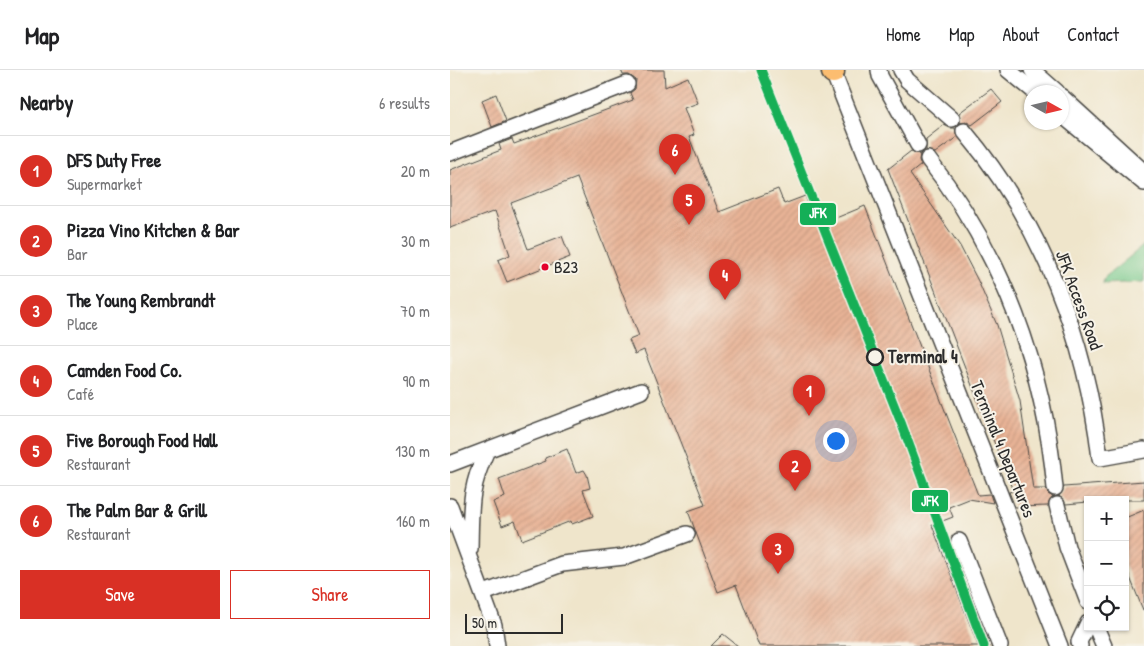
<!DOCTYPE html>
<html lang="en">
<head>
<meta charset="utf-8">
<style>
	:root { --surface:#fff; --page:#f6f6f6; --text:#202124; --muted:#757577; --line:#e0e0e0; --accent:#d93025 }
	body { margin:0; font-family:"Patrick Hand",sans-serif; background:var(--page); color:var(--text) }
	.controls { position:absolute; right:15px; bottom:15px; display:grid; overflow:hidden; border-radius:0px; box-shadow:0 1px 4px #0004 }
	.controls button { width:45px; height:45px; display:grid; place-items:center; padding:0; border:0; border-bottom:1px solid var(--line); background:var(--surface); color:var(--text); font:25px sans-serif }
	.compass { position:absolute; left:574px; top:15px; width:45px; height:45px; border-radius:50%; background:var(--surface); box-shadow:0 1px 4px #0004; rotate:98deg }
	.scale { position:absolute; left:15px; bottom:12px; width:98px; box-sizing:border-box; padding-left:5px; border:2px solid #2b2b2b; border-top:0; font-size:14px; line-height:18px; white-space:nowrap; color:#2b2b2b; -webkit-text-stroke:4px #f7f3e8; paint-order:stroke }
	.you { position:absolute; left:385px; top:370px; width:18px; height:18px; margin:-12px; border:4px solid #fff; border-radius:50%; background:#1a73e8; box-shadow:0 0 0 8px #1a73e833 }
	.badge { display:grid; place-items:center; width:32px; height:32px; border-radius:50%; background:var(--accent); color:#fff; font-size:16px; font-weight:700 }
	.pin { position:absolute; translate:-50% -41px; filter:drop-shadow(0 1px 2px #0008) }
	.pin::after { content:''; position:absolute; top:26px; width:18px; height:15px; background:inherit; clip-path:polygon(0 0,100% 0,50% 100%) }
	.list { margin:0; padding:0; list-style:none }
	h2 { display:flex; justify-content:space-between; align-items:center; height:65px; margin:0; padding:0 20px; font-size:21px }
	h2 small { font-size:16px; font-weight:400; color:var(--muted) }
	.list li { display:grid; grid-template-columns:32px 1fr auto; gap:15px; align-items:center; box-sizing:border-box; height:70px; padding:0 20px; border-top:1px solid var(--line) }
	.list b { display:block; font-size:19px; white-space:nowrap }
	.list p { margin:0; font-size:16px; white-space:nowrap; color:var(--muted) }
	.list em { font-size:16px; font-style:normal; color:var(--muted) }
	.actions { display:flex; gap:10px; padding:15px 20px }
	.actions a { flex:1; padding:11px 0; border:1px solid var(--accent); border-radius:0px; text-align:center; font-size:18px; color:var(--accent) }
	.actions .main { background:var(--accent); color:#fff }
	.icon { flex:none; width:28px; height:28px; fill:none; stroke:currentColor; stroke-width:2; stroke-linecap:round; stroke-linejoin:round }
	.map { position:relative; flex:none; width:694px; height:576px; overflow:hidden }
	header { display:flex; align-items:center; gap:30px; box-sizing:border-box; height:70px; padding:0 25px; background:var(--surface); border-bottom:1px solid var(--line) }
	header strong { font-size:24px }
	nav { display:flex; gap:28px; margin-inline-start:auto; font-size:18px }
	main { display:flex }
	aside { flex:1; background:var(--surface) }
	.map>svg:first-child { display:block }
	.green { fill:#77c98b; stroke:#517a5b }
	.building { fill:url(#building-hatch) }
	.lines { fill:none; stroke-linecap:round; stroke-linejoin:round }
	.minor-casing { stroke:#484743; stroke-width:18 }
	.highway-casing { stroke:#484743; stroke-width:25 }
	.minor { stroke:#fff; stroke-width:15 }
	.highway { stroke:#fcbd6f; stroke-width:22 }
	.rail-1-casing { stroke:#f7f3e8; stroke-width:12 }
	.rail-1 { stroke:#14af57; stroke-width:9 }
	.bus-dot { fill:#e4002b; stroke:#f7f3e8; stroke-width:2 }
	.stop-dot { fill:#f7f3e8; stroke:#2b2b2b; stroke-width:2.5 }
	.labels { text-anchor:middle; stroke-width:4; stroke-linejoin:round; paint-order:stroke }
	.bus-label { font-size:17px; fill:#2b2b2b; stroke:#f7f3e8; text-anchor:start }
	.street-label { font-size:18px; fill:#2b2b2b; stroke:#f7f3e8 }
	.stop-label { font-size:18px; font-weight:bold; fill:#2b2b2b; stroke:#f7f3e8; text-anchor:start }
	.line-badge { stroke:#f7f3e8; stroke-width:2 }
	.badge-label { font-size:14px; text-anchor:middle; font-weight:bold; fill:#fff }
</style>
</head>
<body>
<header>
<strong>Map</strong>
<nav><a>Home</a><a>Map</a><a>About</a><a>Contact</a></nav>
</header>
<main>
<aside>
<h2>Nearby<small>6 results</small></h2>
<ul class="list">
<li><span class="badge">1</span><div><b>DFS Duty Free</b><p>Supermarket</p></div><em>20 m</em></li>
<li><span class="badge">2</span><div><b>Pizza Vino Kitchen &amp; Bar</b><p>Bar</p></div><em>30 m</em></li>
<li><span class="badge">3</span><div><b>The Young Rembrandt</b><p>Place</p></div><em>70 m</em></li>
<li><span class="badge">4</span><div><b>Camden Food Co.</b><p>Café</p></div><em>90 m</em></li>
<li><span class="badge">5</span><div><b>Five Borough Food Hall</b><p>Restaurant</p></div><em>130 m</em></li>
<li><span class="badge">6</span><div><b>The Palm Bar &amp; Grill</b><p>Restaurant</p></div><em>160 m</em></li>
</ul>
<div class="actions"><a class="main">Save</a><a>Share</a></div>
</aside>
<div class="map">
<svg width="694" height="576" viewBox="0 0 694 576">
	<defs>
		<pattern id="building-hatch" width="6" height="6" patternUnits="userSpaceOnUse" patternTransform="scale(1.25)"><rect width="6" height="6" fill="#e8b396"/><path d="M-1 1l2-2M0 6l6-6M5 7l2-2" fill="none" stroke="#c79a81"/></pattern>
	</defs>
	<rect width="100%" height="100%" fill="#f7f3e8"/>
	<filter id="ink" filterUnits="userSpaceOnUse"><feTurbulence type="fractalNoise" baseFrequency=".02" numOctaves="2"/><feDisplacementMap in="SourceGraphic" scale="10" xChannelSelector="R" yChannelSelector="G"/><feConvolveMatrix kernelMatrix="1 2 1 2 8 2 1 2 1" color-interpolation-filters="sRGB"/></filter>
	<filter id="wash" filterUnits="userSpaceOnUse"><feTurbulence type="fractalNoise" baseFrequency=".0096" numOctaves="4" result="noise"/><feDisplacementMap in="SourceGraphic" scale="20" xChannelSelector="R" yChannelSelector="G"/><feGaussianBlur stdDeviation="1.12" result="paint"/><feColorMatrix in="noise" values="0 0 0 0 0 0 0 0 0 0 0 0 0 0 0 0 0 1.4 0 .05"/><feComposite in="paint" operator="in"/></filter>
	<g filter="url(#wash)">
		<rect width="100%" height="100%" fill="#efe5cb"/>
		<path class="green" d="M694,175V212L653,214L654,208Z"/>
		<g id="blocks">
			<path class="building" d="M171,0H214L215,17L238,7L248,33L234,38L244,65L239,67L269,142L328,119L334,134L355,126L362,145L382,137L386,148L415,136L528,425L540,424L543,433L519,429L499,437L503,447L482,455L528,576H309L286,515L268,522L238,441L255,435L194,280L185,284L179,270L189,266L127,108L61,133L78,179L112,166L120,187L57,212L48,190L60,185L45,141L0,158V100L51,80L49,74L62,69L64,74L183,30L180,23L185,19L186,10L179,5H173Z
				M541,19L552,32L522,55L517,52L510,53L509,43Z
				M46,24L56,51L42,57L32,30Z
				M494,55L500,58H505L507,67L485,83L476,80V69Z
				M461,81L470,84L469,90L471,95L460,104L510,176L528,211L547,255L570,331L583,419H596L598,424L603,427L598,436L565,437L559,422L563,421L438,99Z
				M117,379L126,403L134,400L137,405L140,418L133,420L143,446L122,454L121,451L72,470L65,451L52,456L43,432L55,427L49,409L96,391L95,388Z
				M694,411V430H638V432L616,434L609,426L614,417Z
				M694,440V540H693L675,495V448Z
				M273,564L288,576H261Z"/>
		</g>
	</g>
	<g filter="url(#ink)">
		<use href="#blocks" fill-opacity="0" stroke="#484743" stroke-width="1"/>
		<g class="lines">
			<g class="minor-casing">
				<path id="minor" d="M429,0L430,6L468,75
					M451,0L457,10L502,49
					M558,0L585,22
					M582,0L607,22
					M383,2L610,576
					M612,27L694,102
					M612,45L694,113
					M514,61C592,153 636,269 650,388L694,380
					M0,83L177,14
					M478,89C553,184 594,298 605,418
					M0,394L191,321
					M607,435L617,477L638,532
					M0,436L44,555L47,576
					M509,471L550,576
					M20,479C21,437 19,419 37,380
					M34,523L112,494L174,487L237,464
					M646,557L654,576
					M630,576L629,572L638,553"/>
			</g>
			<g class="highway-casing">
				<path id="highway" d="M383,2V0"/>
			</g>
			<use href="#minor" class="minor"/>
			<use href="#highway" class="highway"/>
			<g class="rail-1-casing">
				<path id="rail-1" d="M311,0L452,355L534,576"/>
			</g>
			<use href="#rail-1" class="rail-1"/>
		</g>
	</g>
	<circle class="bus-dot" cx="95" cy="197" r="4.5"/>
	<circle class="stop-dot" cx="425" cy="287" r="8"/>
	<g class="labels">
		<g class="bus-label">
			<text x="104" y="203">B23</text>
		</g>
		<g class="street-label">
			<text transform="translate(629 230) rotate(70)" y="6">JFK Access Road</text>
			<text transform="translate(553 379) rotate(68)" y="6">Terminal 4 Departures</text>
		</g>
		<g class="stop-label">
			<text x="438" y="293">Terminal 4</text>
		</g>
	</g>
	<g class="line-badge">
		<rect x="349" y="132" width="38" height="24" rx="5" fill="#14af57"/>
		<rect x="461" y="419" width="38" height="24" rx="5" fill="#14af57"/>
	</g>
	<g class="badge-label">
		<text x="368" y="148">JFK</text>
		<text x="480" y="436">JFK</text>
	</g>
</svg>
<div class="controls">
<button>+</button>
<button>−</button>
<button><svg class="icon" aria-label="locate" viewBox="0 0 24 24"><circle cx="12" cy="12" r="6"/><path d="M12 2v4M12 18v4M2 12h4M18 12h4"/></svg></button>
</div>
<svg class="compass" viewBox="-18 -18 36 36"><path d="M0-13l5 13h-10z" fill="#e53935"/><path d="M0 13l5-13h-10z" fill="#757577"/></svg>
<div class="scale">50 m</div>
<div class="you"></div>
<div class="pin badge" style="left:359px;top:346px">1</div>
<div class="pin badge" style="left:345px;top:421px">2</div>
<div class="pin badge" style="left:328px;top:504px">3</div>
<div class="pin badge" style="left:275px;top:230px">4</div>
<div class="pin badge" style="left:239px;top:155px">5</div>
<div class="pin badge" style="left:225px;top:105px">6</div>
</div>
</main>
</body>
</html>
